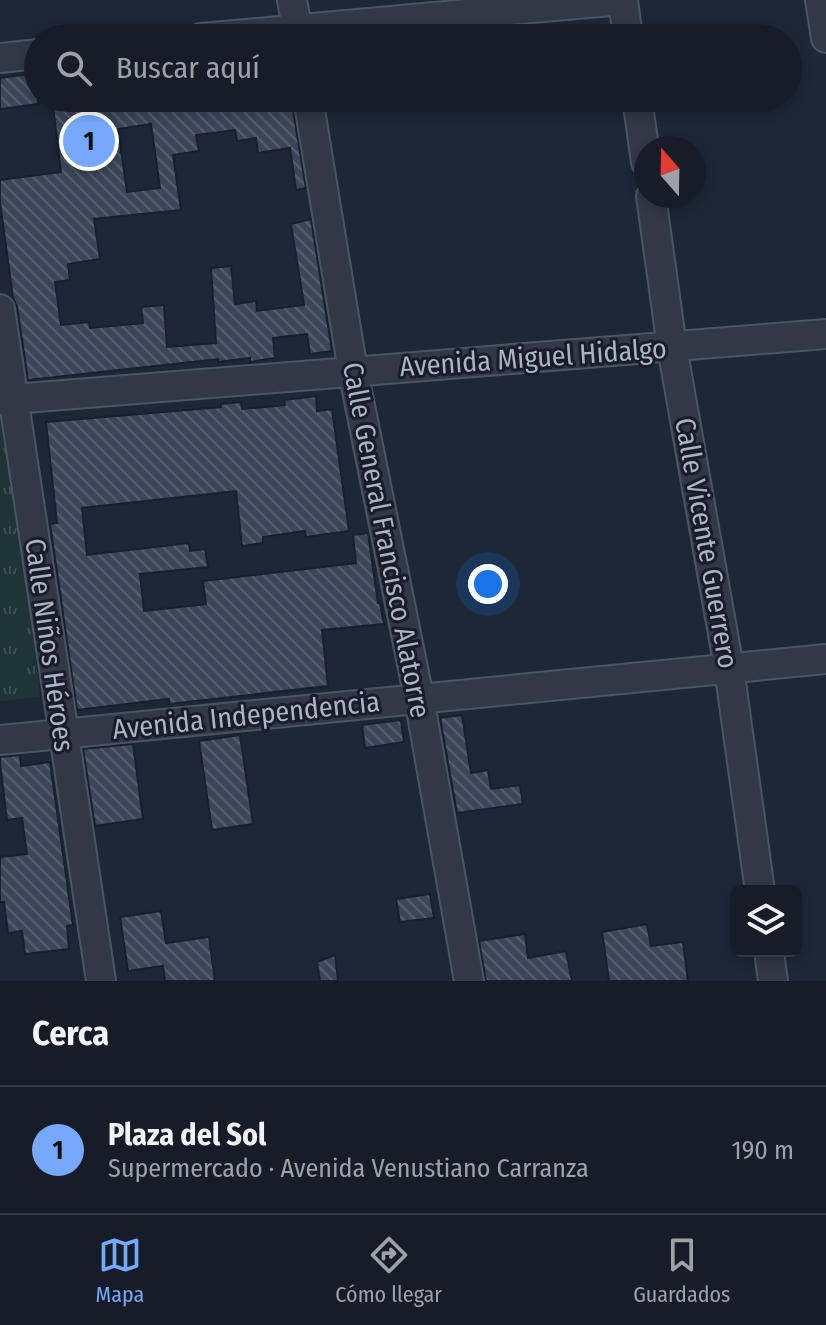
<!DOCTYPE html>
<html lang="es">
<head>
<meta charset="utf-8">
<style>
	:root { --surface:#161d28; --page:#1f2630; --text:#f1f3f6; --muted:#9ea2a8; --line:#353b45; --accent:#76a8fd }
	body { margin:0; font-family:"Fira Sans Condensed",sans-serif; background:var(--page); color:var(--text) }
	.controls { position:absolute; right:24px; bottom:24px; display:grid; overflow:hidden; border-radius:12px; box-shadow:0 4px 12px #0003 }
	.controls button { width:72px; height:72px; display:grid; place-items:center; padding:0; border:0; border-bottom:2px solid var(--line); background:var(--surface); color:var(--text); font:40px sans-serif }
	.compass { position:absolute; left:634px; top:136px; width:72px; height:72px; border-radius:50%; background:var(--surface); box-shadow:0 4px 12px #0003; rotate:340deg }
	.you { position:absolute; left:488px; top:584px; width:28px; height:28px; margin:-20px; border:6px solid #fff; border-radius:50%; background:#1a73e8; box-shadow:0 0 0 12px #1a73e833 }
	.badge { display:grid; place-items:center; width:52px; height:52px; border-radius:50%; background:var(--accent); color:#111; font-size:26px; font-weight:700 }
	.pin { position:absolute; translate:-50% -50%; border:4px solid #fff; box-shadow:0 2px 8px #0006 }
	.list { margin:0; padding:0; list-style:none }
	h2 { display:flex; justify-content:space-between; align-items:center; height:104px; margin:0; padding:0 32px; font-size:34px }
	h2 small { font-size:26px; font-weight:400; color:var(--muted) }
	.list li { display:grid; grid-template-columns:52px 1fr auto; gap:24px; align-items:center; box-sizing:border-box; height:128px; padding:0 32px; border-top:2px solid var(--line) }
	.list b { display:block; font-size:30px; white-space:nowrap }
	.list p { margin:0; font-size:26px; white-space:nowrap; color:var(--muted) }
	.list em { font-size:26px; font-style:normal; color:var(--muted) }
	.icon { flex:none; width:44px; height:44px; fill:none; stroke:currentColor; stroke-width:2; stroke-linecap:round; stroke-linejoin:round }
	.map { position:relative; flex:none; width:826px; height:981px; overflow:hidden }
	.search { position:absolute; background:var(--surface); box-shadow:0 4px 12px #0003; left:24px; right:24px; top:24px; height:88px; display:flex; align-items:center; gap:20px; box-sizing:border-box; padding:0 28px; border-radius:44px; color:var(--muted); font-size:30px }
	.sheet { height:232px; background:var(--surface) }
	nav { display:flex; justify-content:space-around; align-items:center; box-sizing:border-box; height:112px; border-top:2px solid var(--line); background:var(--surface); font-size:22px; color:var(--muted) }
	nav a { display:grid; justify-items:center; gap:4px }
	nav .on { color:var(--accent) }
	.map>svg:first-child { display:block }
	.grass { fill:url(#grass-tufts) }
	.building { fill:url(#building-back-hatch); stroke:#19202c; stroke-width:2; fill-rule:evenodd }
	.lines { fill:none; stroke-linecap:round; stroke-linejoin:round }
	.minor-casing { stroke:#4b5462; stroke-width:32 }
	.minor { stroke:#313946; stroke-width:28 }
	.labels { text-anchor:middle; stroke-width:6; stroke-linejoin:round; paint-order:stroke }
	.street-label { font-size:28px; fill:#aab4c4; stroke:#171e2a }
</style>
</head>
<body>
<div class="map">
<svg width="826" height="981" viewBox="0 0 826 981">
	<defs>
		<pattern id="grass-tufts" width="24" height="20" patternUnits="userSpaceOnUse" patternTransform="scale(2)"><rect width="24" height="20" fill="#1f3437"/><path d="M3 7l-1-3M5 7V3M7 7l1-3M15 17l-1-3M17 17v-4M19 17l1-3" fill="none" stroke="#3d4f52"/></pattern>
		<pattern id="building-back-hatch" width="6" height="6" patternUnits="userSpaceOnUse" patternTransform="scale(2)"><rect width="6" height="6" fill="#3b4759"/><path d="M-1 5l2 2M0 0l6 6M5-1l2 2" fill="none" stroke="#555f6f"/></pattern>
	</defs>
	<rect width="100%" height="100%" fill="#1d2736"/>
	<path class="grass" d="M0,404H7L40,697L0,701Z"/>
	<path class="building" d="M38,73V104L0,109V78Z
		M52,98H291L306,188L296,190L290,148L258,153L256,138L237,141L235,130L196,135L199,151L173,155L181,210L94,219L100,259L68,264L70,280L55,282L61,325L89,322L90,328L143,323L141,307L164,305L167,347L216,343L211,268L231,266L235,304L256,301L257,311L304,305L291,224L311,219L332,351L310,354L307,334L273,338L275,358L250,362V358L218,362V359L28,380L17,306L13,298L0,202V180L61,172ZM151,124L160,188L127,192L118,129Z
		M316,396L317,411L332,409L349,531L306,537L305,531L263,537V543L242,546L236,491L82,508L87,555L189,543L190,551L205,549L208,567L140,574L144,611L206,604L203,581L356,563L353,535L368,533L378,603H380L384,624L322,630L328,686L169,704V699L77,710L50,524L57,523L46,422L221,407V404L241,402L242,409L285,405L284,400Z
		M462,715L471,773L488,770L491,789L520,785L523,804L457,813L440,718Z
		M401,720L404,742L365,748L362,725Z
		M240,735L253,824L212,830L199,741Z
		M133,744L143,819L95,826L83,749Z
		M20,755L21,766L50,762L73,925L67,926L69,949L25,954L22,931L8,933L4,902H0V857L27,854L22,818L7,820L0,763V757Z
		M430,894L434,918L400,922L396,899Z
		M161,911L166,943L209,937L215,981H165L163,966L128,971L120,917Z
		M647,924L651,946L683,942L688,981H609L602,932Z
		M525,934L528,958L566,951L572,981H486L479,941Z
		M335,955L338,981H320L317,962Z"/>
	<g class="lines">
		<g class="minor-casing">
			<path id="minor" d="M292,0L299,38
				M623,0L628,38
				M820,0L826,38
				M201,38L622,0
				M0,58L38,54
				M308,98L353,371L419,698L469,981
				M637,98L646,162
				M651,196L672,347L729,668L760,891
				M0,309L101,981
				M0,400L826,334
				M0,740L826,659
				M769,951L773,981"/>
		</g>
		<use href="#minor" class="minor"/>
	</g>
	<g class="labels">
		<g class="street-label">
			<text transform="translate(533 357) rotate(-4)" y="10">Avenida Miguel Hidalgo</text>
			<text transform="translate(387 540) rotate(79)" y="10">Calle General Francisco Alatorre</text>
			<text transform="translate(707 543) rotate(80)" y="10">Calle Vicente Guerrero</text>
			<text transform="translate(50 645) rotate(82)" y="10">Calle Niños Héroes</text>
			<text transform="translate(246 715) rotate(-6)" y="10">Avenida Independencia</text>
		</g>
	</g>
</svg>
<div class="controls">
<button><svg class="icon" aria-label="layers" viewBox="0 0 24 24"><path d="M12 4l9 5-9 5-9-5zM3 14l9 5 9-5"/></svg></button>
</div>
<svg class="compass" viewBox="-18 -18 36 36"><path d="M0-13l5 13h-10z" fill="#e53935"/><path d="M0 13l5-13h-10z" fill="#9ea2a8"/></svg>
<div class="you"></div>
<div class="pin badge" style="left:89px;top:141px">1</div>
<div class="search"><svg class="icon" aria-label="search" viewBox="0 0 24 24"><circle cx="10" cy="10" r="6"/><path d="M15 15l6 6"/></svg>Buscar aquí</div>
</div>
<section class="sheet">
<h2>Cerca<small></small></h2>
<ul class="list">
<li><span class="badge">1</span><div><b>Plaza del Sol</b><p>Supermercado · Avenida Venustiano Carranza</p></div><em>190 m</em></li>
</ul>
</section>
<nav>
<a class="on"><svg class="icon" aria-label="map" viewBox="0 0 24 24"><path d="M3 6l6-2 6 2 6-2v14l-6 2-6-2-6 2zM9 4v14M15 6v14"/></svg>Mapa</a>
<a><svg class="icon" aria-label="directions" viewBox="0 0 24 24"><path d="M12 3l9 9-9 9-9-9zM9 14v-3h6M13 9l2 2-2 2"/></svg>Cómo llegar</a>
<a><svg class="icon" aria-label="saved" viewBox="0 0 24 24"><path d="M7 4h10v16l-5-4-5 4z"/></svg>Guardados</a>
</nav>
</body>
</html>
